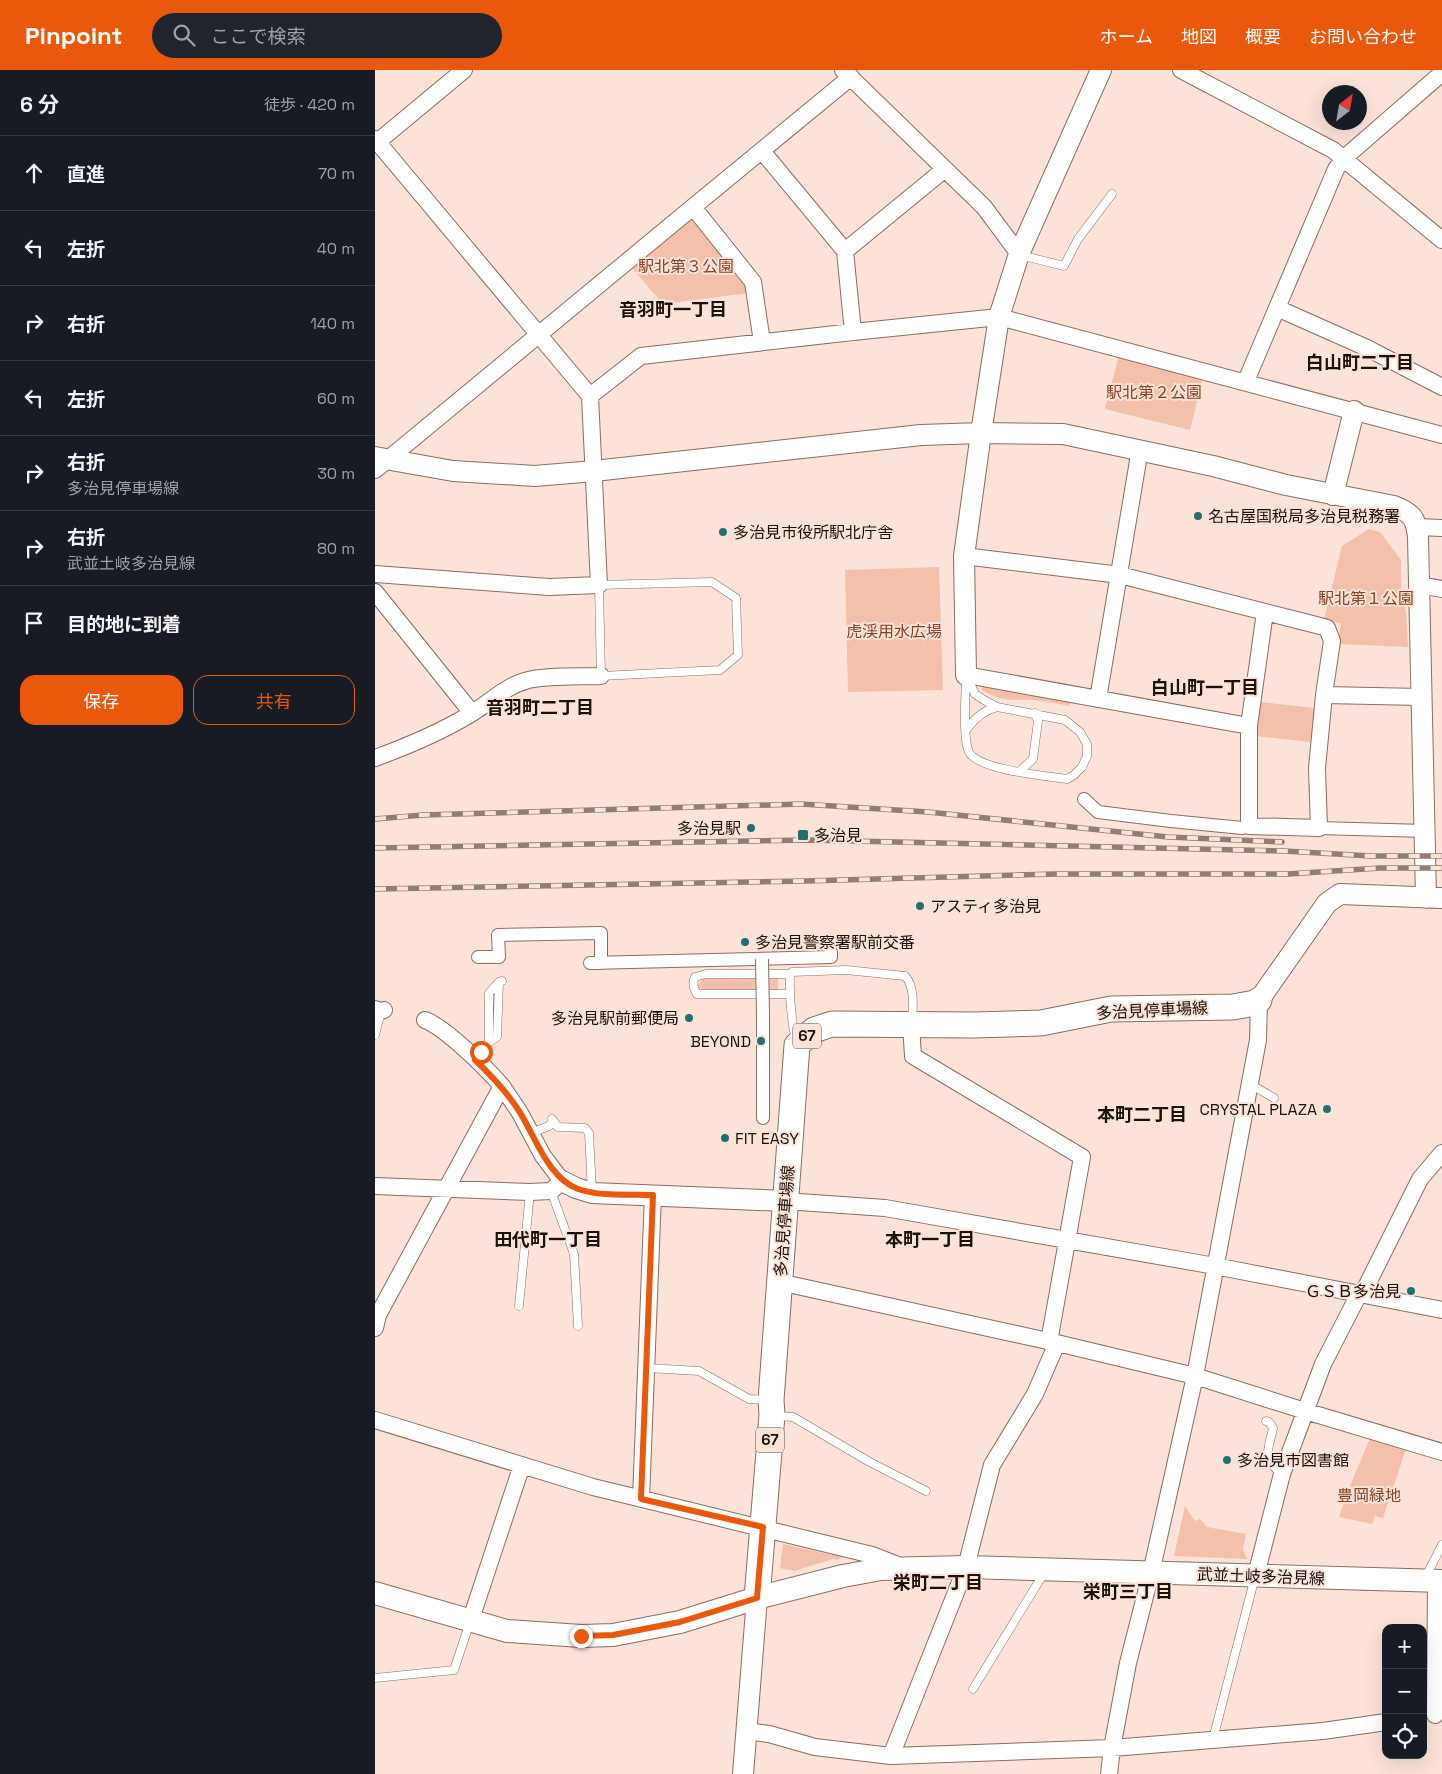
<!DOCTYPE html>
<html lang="ja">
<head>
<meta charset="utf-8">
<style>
	:root { --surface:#171b24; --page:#20242c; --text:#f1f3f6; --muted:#9ea1a6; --line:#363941; --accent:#ea580c }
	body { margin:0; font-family:"Space Grotesk","Noto Sans JP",sans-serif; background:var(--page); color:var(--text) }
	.controls { position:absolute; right:15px; bottom:15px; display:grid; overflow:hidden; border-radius:10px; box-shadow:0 5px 20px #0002 }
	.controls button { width:45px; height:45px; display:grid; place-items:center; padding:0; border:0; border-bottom:1px solid var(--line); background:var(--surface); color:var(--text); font:25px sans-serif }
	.compass { position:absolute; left:947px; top:15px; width:45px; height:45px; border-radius:50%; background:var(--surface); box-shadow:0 5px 20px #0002; rotate:31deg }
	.stop { position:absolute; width:15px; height:15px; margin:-11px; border:4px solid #ea580c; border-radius:50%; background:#fff }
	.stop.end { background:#ea580c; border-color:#fff; box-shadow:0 1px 5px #0008 }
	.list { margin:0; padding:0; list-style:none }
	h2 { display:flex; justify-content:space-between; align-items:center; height:65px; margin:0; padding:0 20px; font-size:21px }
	h2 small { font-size:16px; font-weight:400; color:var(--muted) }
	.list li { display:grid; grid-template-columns:32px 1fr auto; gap:15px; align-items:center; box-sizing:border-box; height:75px; padding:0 20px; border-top:1px solid var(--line) }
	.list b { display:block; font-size:19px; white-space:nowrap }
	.list p { margin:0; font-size:16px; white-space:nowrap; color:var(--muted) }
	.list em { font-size:16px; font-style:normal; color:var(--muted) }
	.actions { display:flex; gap:10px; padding:15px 20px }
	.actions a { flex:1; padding:11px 0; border:1px solid var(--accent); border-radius:15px; text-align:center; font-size:18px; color:var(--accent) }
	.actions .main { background:var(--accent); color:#fff }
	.icon { flex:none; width:28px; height:28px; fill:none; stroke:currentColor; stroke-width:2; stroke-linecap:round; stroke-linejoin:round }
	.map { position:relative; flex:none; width:1067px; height:1704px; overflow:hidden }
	header { display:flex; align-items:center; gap:30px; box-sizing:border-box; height:70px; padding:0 25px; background:var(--accent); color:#fff }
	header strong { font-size:24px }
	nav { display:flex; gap:28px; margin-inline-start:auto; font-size:18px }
	.search { width:350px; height:45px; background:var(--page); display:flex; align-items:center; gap:12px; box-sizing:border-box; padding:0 18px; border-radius:28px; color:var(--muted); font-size:19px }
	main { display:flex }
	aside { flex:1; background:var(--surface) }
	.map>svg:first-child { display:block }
	.green { fill:#f4c0a9 }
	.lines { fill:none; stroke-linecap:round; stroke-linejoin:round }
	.service-casing { stroke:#876d62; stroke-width:9 }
	.pedestrian-casing { stroke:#876d62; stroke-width:14 }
	.minor-casing { stroke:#876d62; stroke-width:18 }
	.tertiary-casing { stroke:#876d62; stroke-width:22 }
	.secondary-casing { stroke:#876d62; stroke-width:24 }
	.primary-casing { stroke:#876d62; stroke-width:27 }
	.service { stroke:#fff; stroke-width:8 }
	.pedestrian { stroke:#fff; stroke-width:12 }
	.minor { stroke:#fff; stroke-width:16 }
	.tertiary { stroke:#fff; stroke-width:20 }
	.secondary { stroke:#fff; stroke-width:22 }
	.primary { stroke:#fff; stroke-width:25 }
	.rail-casing { stroke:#907e77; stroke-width:5.5 }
	.rail { stroke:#fbe3d9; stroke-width:4; stroke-dasharray:11; stroke-linecap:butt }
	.pedestrian-bridge-casing { stroke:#876d62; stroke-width:14; stroke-linecap:butt }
	.pedestrian-bridge { stroke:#fff; stroke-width:12 }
	.route { stroke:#ea580c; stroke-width:6 }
	.poi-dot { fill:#24706f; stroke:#fbe3d9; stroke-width:2 }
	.labels { text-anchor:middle; stroke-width:4; stroke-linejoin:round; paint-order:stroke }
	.shield { fill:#fbe3d9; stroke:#5e4f4a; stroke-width:1 }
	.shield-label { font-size:15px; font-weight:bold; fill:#1a100c }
	.park-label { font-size:16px; fill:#854323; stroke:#fbe3d9 }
	.poi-label { font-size:16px; fill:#1a100c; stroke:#fbe3d9; text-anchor:start }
	.street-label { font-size:16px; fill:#1a100c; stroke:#fbe3d9 }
	.neighbourhood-label { font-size:18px; font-weight:bold; fill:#1a100c; stroke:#fbe3d9 }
</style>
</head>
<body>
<header>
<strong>Pinpoint</strong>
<div class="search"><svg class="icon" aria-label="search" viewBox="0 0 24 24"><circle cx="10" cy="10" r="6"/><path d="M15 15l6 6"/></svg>ここで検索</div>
<nav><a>ホーム</a><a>地図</a><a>概要</a><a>お問い合わせ</a></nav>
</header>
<main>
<aside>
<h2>6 分<small>徒歩 · 420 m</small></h2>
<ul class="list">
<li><svg class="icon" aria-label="ahead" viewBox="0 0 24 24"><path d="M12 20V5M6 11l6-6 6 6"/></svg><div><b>直進</b></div><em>70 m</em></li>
<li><svg class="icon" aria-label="left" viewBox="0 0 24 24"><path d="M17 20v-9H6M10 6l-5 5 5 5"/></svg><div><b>左折</b></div><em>40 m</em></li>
<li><svg class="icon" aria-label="right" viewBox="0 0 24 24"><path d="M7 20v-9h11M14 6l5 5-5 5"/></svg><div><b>右折</b></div><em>140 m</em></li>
<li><svg class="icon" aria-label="left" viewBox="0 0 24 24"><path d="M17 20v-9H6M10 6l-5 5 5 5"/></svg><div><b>左折</b></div><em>60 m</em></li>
<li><svg class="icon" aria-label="right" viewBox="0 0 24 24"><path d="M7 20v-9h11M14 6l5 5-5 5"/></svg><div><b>右折</b><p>多治見停車場線</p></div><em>30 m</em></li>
<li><svg class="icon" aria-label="right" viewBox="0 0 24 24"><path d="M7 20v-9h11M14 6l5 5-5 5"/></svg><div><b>右折</b><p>武並土岐多治見線</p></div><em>80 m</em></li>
<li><svg class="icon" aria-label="arrive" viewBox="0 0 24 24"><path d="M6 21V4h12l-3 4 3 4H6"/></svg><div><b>目的地に到着</b></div></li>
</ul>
<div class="actions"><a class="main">保存</a><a>共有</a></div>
</aside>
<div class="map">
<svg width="1067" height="1704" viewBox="0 0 1067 1704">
	<rect width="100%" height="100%" fill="#fbe3d9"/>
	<path class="green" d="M311,150H319L373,214L374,223L288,234L256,197Z
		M744,285L828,306L815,360L730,339Z
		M994,459L1005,462L1026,490V521L1031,542L1033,577L962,574L966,554L949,549L967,476Z
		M564,497L568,620L473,622L470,500Z
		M607,616L695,632L694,636C683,634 671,631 659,630C634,629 629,633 607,620Z
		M885,632L939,638L936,672L881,666Z
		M403,908V920H328L325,919L323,915L328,909Z
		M996,1366L1031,1379L1008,1448L1000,1446L997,1454L964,1447L977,1411Z
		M810,1436L820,1451L825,1449L832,1457L871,1464L868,1479L872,1489L799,1486Z
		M408,1474L467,1487L463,1490L458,1489L419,1501L405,1498Z"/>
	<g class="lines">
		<g class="service-casing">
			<path id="service" d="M645,185L689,196L703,169L737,124
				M337,512L361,528L363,585L345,600L226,606L224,515Z
				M591,605L600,624L609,630L622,637L690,650L705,662L712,674V686L707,697L699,705L692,709C672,706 603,700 594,682C587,668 591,622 591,605Z
				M591,660C599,649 609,640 622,637
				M644,702L658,689L663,651L660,643
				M414,924H322C318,918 317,913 320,907L331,904H415
				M0,965L6,941
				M421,971C416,948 414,927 415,904L417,902L471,900L530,906C540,916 538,937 537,951
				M114,972L122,967L124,912
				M99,990L114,972V923L124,912L127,911
				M875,1014L899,1028
				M177,1049L183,1057L210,1058L214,1063L217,1122
				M156,1063L174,1056L178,1051
				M176,1121L199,1184L203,1256
				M144,1236L155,1122
				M272,1298L324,1301L374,1329L394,1330
				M401,1346L418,1347L493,1391L551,1421
				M891,1351L894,1352L898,1358C894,1380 885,1388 907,1404
				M1050,1508L1067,1475
				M0,1608L79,1600L95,1552
				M598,1619L669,1503
				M838,1669L880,1507"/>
		</g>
		<g class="pedestrian-casing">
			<path id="pedestrian" d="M709,729L723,742L796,751L867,758L874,756
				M944,758L1050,761
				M103,887H124L123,865L226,863V893
				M215,893L456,887V882
				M388,1048V945"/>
		</g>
		<g class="minor-casing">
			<path id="minor" d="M468,0L609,137L644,184
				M806,0L958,80L1067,170
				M0,69L215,326
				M0,74L89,0
				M387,81L470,181L478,262
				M318,137L476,7
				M470,181L570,99
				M902,238L992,278L1067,317
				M871,311L961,99L968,89L1067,3
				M0,400L318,137L378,212L387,272
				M1042,457L1067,458
				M589,486L745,505L949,557L952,558L957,571L949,625L942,698L944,758L874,756V656L890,542
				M0,504L174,517L224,515L215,326L266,286L478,262L624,247L1067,365
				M1044,515L1067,519
				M0,522L97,643
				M591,605L874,656
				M949,625L1047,627
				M723,629L765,379
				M0,688C33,676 64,663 94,645C113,634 129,617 150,611C171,605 204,607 226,606
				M0,939L6,941L9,940
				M536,955L538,986L707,1087L674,1272
				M0,1116L155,1122L176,1121L187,1111L168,1086L145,1043L127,1016
				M410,1131L510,1138L840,1196L1067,1240
				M404,1212L682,1273L820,1306L930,1341L1067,1382
				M0,1258L3,1245L127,1016C111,998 71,958 50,950
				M0,1350L218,1417L497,1485L525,1496
				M266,1429L278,1125
				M881,1505L907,1404L948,1294L984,1224L991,1217L1045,1109L1067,1083
				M95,1552L147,1395
				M1060,1645L1061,1511
				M371,1661L394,1664L440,1677L516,1686L737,1678L948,1661L1011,1652
				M516,1686L591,1497L617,1395L660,1324L682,1273
				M734,1704L737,1678L753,1593L776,1503L820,1306L883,970L884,930"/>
		</g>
		<g class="tertiary-casing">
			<path id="tertiary" d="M0,387L78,401L160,406L219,401L546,365L606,363L624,247L644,184L726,0
				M958,425L979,341
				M591,605L589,486L606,363L688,364L838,396L911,415L1019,436C1037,443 1041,448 1043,467L1051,828
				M884,930L952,833L965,824L1067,828
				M187,1111L201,1118L217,1123L410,1131
				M368,1704L382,1528"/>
		</g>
		<g class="secondary-casing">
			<path id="secondary" d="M0,1523L132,1561L206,1566L238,1565L305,1552L382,1528L468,1506L506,1499L591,1497L1067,1511"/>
		</g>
		<g class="primary-casing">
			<path id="primary" d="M382,1528L397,1345L396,1330L422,975L439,960L457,954L599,955L666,953L736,939L858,937L880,933L884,930"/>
		</g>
		<use href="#service" class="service"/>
		<use href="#pedestrian" class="pedestrian"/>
		<use href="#minor" class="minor"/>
		<use href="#tertiary" class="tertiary"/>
		<use href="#secondary" class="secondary"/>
		<use href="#primary" class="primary"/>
		<g class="rail-casing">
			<path id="rail" d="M0,749L48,745L426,734L553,742L793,767L907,772
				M0,778L433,770L909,781L996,786H1067
				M0,819L431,811L681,804H913L1005,798H1067"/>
		</g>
		<use href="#rail" class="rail"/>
		<g class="pedestrian-bridge-casing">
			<path id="pedestrian-bridge" d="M387,889L388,945"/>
		</g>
		<use href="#pedestrian-bridge" class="pedestrian-bridge"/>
	</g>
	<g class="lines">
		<path class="route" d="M106,982L100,990C117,1006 131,1021 144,1041C160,1066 173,1108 203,1119C226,1127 254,1124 278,1125L266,1429L388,1457L382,1528L305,1552L238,1565L206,1566"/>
	</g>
	<g class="poi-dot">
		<circle cx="823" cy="446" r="5"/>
		<circle cx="348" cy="462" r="5"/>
		<circle cx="376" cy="758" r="5"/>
		<rect x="422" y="759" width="12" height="12" rx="2.5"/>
		<circle cx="545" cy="836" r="5"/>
		<circle cx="370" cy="872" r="5"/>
		<circle cx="314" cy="948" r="5"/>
		<circle cx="386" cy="971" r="5"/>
		<circle cx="952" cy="1039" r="5"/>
		<circle cx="350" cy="1068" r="5"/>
		<circle cx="1036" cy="1221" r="5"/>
		<circle cx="852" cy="1390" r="5"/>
	</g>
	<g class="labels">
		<g class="shield">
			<rect x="418" y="953.5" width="28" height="25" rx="4"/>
			<rect x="381" y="1357.5" width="28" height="25" rx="4"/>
		</g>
		<g class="shield-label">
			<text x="432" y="971">67</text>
			<text x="395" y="1375">67</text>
		</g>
		<g class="park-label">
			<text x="311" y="202">駅北第３公園</text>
			<text x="779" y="328">駅北第２公園</text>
			<text x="991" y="534">駅北第１公園</text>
			<text x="519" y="567">虎渓用水広場</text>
			<text x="994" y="1431">豊岡緑地</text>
		</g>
		<g class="poi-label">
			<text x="833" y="452">名古屋国税局多治見税務署</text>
			<text x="358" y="468">多治見市役所駅北庁舎</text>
			<text x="366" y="764" text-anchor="end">多治見駅</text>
			<text x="439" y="771">多治見</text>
			<text x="555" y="842">アスティ多治見</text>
			<text x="380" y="878">多治見警察署駅前交番</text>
			<text x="304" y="954" text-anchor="end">多治見駅前郵便局</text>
			<text x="376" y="977" text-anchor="end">BEYOND</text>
			<text x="942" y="1045" text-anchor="end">CRYSTAL PLAZA</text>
			<text x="360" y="1074">FIT EASY</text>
			<text x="1026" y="1227" text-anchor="end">ＧＳＢ多治見</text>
			<text x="862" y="1396">多治見市図書館</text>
		</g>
		<g class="street-label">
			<text transform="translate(777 940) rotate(-3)" y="6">多治見停車場線</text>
			<text transform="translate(409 1151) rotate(-86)" y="6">多治見停車場線</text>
			<text transform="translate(886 1506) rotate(2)" y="6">武並土岐多治見線</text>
		</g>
		<g class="neighbourhood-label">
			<text x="298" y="246">音羽町一丁目</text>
			<text x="985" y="299">白山町二丁目</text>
			<text x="830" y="624">白山町一丁目</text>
			<text x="165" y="644">音羽町二丁目</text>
			<text x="767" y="1051">本町二丁目</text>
			<text x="173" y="1176">田代町一丁目</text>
			<text x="555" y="1176">本町一丁目</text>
			<text x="563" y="1519">栄町二丁目</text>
			<text x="753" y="1528">栄町三丁目</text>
		</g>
	</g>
</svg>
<div class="controls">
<button>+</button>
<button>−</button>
<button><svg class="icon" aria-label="locate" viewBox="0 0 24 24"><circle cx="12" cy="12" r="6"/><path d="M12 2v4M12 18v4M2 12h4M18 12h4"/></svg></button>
</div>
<svg class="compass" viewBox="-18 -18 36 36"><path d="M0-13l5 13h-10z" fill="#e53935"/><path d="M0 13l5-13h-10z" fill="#9ea1a6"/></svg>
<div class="stop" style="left:106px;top:982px"></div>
<div class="stop end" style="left:206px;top:1566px"></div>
</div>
</main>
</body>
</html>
